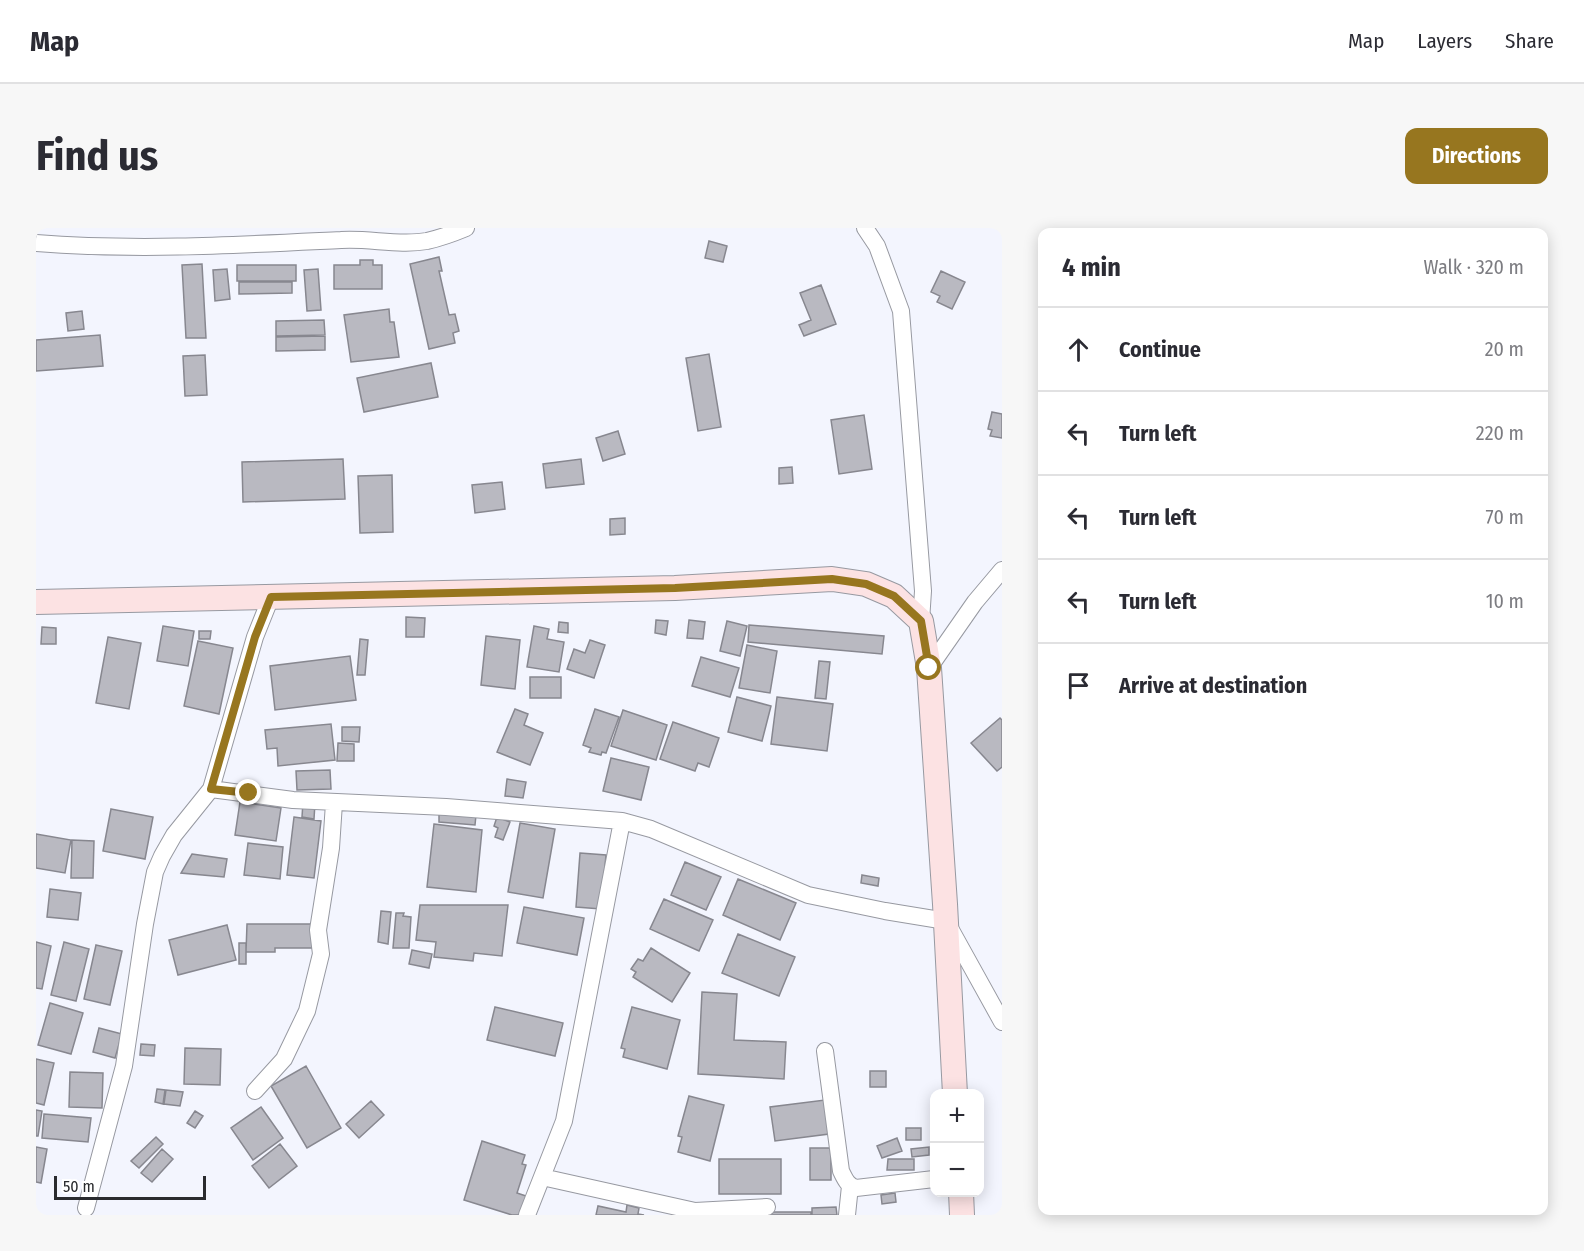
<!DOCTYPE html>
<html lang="en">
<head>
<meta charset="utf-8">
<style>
	:root { --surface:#fff; --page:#f7f7f7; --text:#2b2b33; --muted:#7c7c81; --line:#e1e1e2; --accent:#97761f }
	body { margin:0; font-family:"Fira Sans Condensed",sans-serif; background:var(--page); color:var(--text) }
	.controls { position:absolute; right:18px; bottom:18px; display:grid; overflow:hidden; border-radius:12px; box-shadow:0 3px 15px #0003 }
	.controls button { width:54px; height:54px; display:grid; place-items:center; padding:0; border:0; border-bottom:2px solid var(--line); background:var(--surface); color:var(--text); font:30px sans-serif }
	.scale { position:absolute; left:18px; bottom:15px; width:152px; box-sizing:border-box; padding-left:6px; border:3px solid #2a2b2e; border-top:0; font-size:16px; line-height:21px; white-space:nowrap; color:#2a2b2e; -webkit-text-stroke:4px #fff; paint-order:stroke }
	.stop { position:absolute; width:18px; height:18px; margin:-14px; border:4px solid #97761f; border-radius:50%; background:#fff }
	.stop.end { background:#97761f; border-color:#fff; box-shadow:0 2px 6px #0008 }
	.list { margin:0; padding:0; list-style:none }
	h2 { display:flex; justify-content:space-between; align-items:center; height:78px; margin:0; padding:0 24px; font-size:26px }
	h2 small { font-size:20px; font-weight:400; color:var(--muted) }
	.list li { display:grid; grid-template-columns:39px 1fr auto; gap:18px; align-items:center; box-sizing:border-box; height:84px; padding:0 24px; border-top:2px solid var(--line) }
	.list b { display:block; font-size:22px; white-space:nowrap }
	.list em { font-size:20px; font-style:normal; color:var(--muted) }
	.icon { flex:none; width:33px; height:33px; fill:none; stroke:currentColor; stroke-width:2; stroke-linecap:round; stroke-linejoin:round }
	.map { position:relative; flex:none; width:966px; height:987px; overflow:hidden; border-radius:12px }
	header { display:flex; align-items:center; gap:36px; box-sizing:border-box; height:84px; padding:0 30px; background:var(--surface); border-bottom:2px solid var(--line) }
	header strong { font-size:28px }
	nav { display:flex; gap:33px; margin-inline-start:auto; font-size:21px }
	.intro { display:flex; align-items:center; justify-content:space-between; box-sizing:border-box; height:144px; padding:0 36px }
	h1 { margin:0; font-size:42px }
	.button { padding:15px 27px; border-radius:12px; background:var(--accent); color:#fff; font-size:21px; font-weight:700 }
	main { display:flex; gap:36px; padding:0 36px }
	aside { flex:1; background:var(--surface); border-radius:12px; box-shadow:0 3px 15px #0003 }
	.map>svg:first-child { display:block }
	.building { fill:#b9b9c1; stroke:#87878f; stroke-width:1.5 }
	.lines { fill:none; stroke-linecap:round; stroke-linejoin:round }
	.minor-casing { stroke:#9799a1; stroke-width:18 }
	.secondary-casing { stroke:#9799a1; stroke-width:26 }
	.minor { stroke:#fff; stroke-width:16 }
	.secondary { stroke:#fce2e3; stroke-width:24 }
	.route { stroke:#97761f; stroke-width:8 }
</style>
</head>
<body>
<header>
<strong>Map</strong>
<nav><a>Map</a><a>Layers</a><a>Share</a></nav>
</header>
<div class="intro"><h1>Find us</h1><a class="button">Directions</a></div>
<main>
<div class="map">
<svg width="966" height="987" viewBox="0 0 966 987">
	<rect width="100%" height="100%" fill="#f3f5fe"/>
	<path class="building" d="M673,13L691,18L687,34L669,30Z
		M403,29L406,43H403L413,87L419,86L423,103L417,105L419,115L393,121L374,36Z
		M324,32H337V37H346V61H298V37H324Z
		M166,36L170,110H150L146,37Z
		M201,37H260V53H201Z
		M191,41L194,71L179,73L177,42Z
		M282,41L285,82L271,83L268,42Z
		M905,43L929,54L916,81L901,74L904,68L895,64Z
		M203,54H256V65L203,66Z
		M785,57L800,96L768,108L763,97L775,92L764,65Z
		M353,81L354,94H358L363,129L315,134L308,87Z
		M46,83L48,101L32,103L30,85Z
		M288,92L289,107L240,108V93Z
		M64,107L67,138L0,143V112Z
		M289,108V122L240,123V109Z
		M673,126L685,199L662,203L650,130Z
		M169,127L171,167L149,168L147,128Z
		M395,135L402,169L328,184L321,150Z
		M956,184L966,186V210L954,208L956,202L952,201Z
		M828,187L836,241L803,246L795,192Z
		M582,203L589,226L567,233L560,210Z
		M307,231L309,271L207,274L206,234Z
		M545,231L548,256L510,260L507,236Z
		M756,239L757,255L743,256V240Z
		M356,247L357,304L324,305L322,248Z
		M466,254L469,281L439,285L436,257Z
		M589,290V306L574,307V291Z
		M370,389L389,390L388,409H370Z
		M620,392L632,393L630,407L619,405Z
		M653,392L669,394L667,411L651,410Z
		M691,393L711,398L704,428L684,423Z
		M523,394L532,395V405L522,404Z
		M713,397L848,408L846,426L712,414Z
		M127,398L158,403L152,438L121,433Z
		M498,398L513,401L511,411L528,414L523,444L491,439Z
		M6,399L20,400V416H5Z
		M163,403H175L174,411H163Z
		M450,408L484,412L479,461L445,457Z
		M72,409L105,415L93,481L60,475Z
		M324,411L332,412L329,447H321Z
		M554,412L569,417L558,450L531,441L538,421L549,425Z
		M162,413L197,420L183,486L148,478Z
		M711,417L741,423L734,465L703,460Z
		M314,428L320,472L239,482L234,438Z
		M665,429L703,440L694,469L656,458Z
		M783,433L794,434L790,471L779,470Z
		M494,449H525V470H494Z
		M701,469L735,478L726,513L692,504Z
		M741,469L797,476L791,523L735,516Z
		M479,481L492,486L488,497L507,505L494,537L461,524Z
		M559,481L583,489L570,525L566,524L565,527L553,524L555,520L547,517Z
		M587,482L631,497L620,532L575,518Z
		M964,490L966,492V539L961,543L935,515Z
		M637,494L683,510L673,539L662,535L659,543L624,531Z
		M295,496L299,532L242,538L241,520L231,521L229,502Z
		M306,499H324L323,514L306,513Z
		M302,515L318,516V533H301Z
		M575,530L613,539L605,572L567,563Z
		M294,542L295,561L261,562L260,543Z
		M471,551L490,554L487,570L469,568Z
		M204,574L245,580L240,613L199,607Z
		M267,574L279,575L278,591L266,589Z
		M75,581L117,589L109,631L67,623Z
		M403,584L440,587L439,597L403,594Z
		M258,589L285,593L278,650L251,647Z
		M461,589L474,594L467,612L459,609L462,600L458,598Z
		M484,595L519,601L507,670L472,664Z
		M398,596L446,602L440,664L391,659Z
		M0,606L35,612L29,645L0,640Z
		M36,612L58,613L57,650H35Z
		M212,615L247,619L244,651L208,647Z
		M544,625L570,627L565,681L540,679Z
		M156,626L191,631L188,649L145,645Z
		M649,634L685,649L670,682L635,667Z
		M826,647L843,650L842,658L825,655Z
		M702,651L760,675L744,712L687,687Z
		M14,661L45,665L42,692L11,689Z
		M628,671L677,692L663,723L614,701Z
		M384,677H472L466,728L438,725L437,733L398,729L400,714L380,712Z
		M488,679L548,690L541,727L481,715Z
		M345,683L355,684L352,716L342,714Z
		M360,685H368L367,688L375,689L373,720H357Z
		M211,696H276V720H239V724H210Z
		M191,697L200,732L142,747L133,712Z
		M702,706L759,729L743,768L686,745Z
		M0,714L15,718L6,761L0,760Z
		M28,714L53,721L40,773L15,767Z
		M203,715H210V736H203Z
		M60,717L86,723L74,777L48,771Z
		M615,720L654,745L636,774L597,749L600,744L595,741L602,731L607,733Z
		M376,722L396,726L393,740L373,736Z
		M666,764L701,766L698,812L750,814L748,851L662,846Z
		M14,775L47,785L35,826L2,817Z
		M459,779L527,795L519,828L451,812Z
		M596,779L644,792L631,841L587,829L589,821L585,820Z
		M63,800L86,806L79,830L57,824Z
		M105,816L119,817L118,828L104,827Z
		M149,820L185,821L184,857L148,856Z
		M0,831L18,835L8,877L0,875Z
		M270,838L305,900L271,920L235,858Z
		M834,843H850V859H834Z
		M34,844L67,845L66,880L33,879Z
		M121,861L129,862L127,876L119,874Z
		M130,862L147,864L144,878L128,876Z
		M653,868L688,877L674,933L642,924L646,909L642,908Z
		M789,872L793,906L739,913L734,879Z
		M335,873L348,887L323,910L310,896Z
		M225,879L247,910L217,932L195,900Z
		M0,882L6,883L2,908H0Z
		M159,883L167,888L159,900L151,895Z
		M8,886L55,890L52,914L6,910Z
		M870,900H885V912H870Z
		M120,909L127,916L103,940L95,933Z
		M861,910L866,923L846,930L841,918Z
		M446,913L489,927L486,936L490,937L481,965L493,969L487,987H476L428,972Z
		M244,916L261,938L233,960L216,938Z
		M0,919L11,921L5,955L0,954Z
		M893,919V927L876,929L875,921Z
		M774,920H795V952H774Z
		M126,921L137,931L116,954L105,945Z
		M683,931H745V966H683Z
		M852,931H878V942H851Z
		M859,965L860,974L846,976L845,967Z
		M591,977L603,980L602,986L608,987H560L562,978L590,984Z
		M800,979L801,987H776V980Z
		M731,984H775V987H731Z"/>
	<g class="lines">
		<g class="minor-casing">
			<path id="minor" d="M829,0L841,18L865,83L887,363L885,393
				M0,15C102,23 203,17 305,12C333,10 363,18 391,13C404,10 418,5 430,0
				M893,440L939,374L966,342
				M175,561L257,572L410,579L586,593L615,601L772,667L849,683L910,693L966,794
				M789,823L805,943C809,951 811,957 820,960L898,951
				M219,863L248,831L271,783L285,726L282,702L295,620L298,575
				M506,949L659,983L731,979
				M50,980L88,838L109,696L119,644L126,628L138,607L175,561L219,409L235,369
				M491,987L528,893L586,593
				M811,987L814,958"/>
		</g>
		<g class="secondary-casing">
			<path id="secondary" d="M0,374L639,360L796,351L830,356L858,368L885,393L893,440L909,676L919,866
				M925,964L926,987"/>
		</g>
		<use href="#minor" class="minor"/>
		<use href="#secondary" class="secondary"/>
	</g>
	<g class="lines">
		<path class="route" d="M213,565L175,561L219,409L235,369L639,360L796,351L830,356L858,368L885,393L893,440"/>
	</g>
</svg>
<div class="controls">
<button>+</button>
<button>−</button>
</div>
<div class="scale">50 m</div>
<div class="stop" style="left:893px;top:440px"></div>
<div class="stop end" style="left:213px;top:565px"></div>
</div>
<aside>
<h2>4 min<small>Walk · 320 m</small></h2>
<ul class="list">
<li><svg class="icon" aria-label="ahead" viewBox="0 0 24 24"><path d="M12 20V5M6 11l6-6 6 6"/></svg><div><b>Continue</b></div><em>20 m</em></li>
<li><svg class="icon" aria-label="left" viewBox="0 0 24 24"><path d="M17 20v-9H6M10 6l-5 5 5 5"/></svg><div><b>Turn left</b></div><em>220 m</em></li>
<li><svg class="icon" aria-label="left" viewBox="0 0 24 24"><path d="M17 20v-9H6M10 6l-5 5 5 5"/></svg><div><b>Turn left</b></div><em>70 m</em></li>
<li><svg class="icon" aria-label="left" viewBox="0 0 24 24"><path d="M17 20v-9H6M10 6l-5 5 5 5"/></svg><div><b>Turn left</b></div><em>10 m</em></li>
<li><svg class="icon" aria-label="arrive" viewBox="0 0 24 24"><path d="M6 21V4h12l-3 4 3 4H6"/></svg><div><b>Arrive at destination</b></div></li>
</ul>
</aside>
</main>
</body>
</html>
